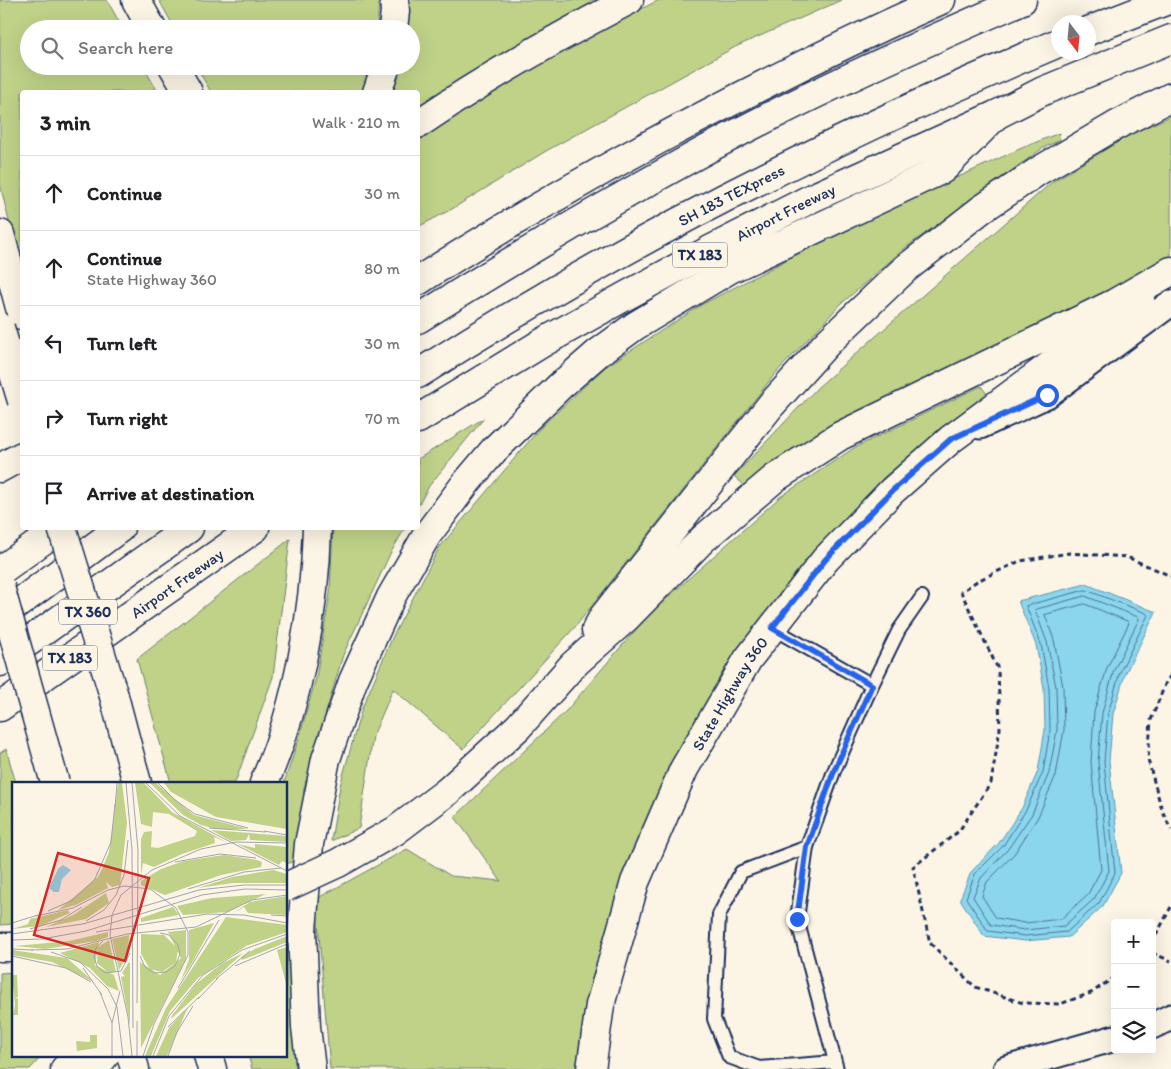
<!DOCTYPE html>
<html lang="en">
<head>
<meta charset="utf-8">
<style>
	:root { --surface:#fff; --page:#f6f6f6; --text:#202124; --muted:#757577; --line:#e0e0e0 }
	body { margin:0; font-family:Itim,sans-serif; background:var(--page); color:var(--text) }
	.controls { position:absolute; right:15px; bottom:15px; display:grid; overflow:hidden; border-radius:5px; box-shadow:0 5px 20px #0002 }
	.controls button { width:45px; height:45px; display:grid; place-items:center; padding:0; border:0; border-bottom:1px solid var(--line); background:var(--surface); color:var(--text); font:25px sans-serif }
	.compass { position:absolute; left:1051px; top:15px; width:45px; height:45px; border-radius:50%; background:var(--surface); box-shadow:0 5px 20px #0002; rotate:164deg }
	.stop { position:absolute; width:15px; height:15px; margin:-11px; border:4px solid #2563eb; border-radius:50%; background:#fff }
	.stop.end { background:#2563eb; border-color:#fff; box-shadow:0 1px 5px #0008 }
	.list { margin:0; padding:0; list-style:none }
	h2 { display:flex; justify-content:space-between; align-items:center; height:65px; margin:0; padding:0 20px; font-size:21px }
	h2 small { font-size:16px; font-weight:400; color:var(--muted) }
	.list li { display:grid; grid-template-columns:32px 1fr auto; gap:15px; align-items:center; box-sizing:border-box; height:75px; padding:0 20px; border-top:1px solid var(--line) }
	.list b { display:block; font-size:19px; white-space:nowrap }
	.list p { margin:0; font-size:16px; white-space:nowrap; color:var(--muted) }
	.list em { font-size:16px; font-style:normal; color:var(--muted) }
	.icon { flex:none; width:28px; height:28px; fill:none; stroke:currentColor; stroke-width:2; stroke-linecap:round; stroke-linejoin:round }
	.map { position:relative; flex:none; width:1171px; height:1069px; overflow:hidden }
	.search { position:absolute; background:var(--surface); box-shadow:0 5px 20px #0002; left:20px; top:20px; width:400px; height:55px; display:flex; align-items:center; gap:12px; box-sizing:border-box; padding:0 18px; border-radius:28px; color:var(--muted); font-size:19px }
	.panel { position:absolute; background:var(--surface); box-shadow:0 5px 20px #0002; left:20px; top:90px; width:400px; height:440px; border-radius:5px }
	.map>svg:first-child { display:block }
	.green { fill:#bfd288; stroke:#6d8073 }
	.water { fill:#8bd6ec; stroke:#5e93b3 }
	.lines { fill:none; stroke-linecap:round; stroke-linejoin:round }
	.shore { stroke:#487297; stroke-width:1 }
	.service-casing { stroke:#1b2f5e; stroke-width:16 }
	.minor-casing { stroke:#1b2f5e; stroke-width:29 }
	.secondary-casing { stroke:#1b2f5e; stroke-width:31 }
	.motorway-casing { stroke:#1b2f5e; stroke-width:31 }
	.path { stroke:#1b2f5e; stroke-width:3; stroke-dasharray:5 4; stroke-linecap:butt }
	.service { stroke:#fcf5e5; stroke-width:12 }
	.minor { stroke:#fcf5e5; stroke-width:25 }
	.secondary { stroke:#fcf5e5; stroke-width:28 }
	.motorway { stroke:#fcf5e5; stroke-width:28 }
	.motorway-bridge-casing { stroke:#1b2f5e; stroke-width:31; stroke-linecap:butt }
	.motorway-bridge { stroke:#fcf5e5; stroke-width:28 }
	.route { stroke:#2563eb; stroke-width:6 }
	.labels { text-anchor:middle; stroke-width:5; stroke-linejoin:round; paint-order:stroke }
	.shield { fill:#fcf5e5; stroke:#5e6a86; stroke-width:1 }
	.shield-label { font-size:15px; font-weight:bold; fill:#1b2f5e }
	.street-label { font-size:16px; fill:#1b2f5e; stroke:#fcf5e5 }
	.inset-road { fill:none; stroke:#a2a6af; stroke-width:1 }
	.view { fill:#d62828; fill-opacity:0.15; stroke:#d62828; stroke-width:2.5 }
	.inset-edge { fill:none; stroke:#1b2f5e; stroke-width:2.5 }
</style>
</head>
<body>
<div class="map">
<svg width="1171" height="1069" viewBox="0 0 1171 1069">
	<rect width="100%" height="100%" fill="#fcf5e5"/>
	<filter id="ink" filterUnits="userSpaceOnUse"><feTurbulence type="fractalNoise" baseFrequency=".02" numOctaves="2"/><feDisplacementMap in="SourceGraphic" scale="10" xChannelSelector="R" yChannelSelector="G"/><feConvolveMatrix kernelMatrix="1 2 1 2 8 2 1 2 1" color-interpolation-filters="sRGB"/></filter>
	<g filter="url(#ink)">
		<path class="green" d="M0,0H107L123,29H29V66H143L158,92H22V268L13,238L0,184Z
			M159,0H379L377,29H175Z
			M406,0H596L461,78L418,106V92H392L399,66H411V29H406Z
			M659,0H842L735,47L546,151L452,209L418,227V137L540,60Z
			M196,66H371L370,73L361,92H211Z
			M1171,116V255L1128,284L746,487L734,476L818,387L1052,182L1131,134Z
			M1059,133L1060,140L1043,148L905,248L841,304L775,374L576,626L463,749L393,689L373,736L359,828L331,841L340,786L362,708L393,636L439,548L541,427L605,367L703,304L794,256L919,195L1024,147Z
			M981,386L987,394L884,477L804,565L647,821L612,910L584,1018L576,1069H330L316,899L407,849L451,876L501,881L455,817L566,711L649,614L780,497L854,448Z
			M484,418L429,486L418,506V459Z
			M333,528H405L390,554L343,655L304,788L300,859L286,864V783H284L299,738L316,678L330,593Z
			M290,539L273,677L235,783H171L137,659Z
			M6,749L16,783H14V924L0,925V753Z
			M290,909L299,1069H252L248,1055H286V912Z
			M14,972V1055H43L30,1069H0V973Z"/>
		<path class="water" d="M1086,584L1156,612L1125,674L1113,714L1109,761L1121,873L1103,906L1069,937L1025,941L984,936L960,899L971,872L999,843L1022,808L1038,771L1045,730L1044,688L1036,645L1018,601Z"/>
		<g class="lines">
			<path class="shore" d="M1086,590L1146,613L1148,615L1120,672L1108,713L1104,762L1115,873L1099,903L1067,932L1025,936L988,931L966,898L975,874L1003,846L1026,810L1043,772L1050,730L1049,688L1041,644L1026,606Z
				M1085,596L1138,617L1139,619L1114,670L1102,713L1098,762L1109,871L1094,899L1064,926L1025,930L991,925L973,897L981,878L1008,849L1032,814L1049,773L1057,730L1056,687L1047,642L1035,610Z
				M1085,604L1127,621L1129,623L1107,668L1094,712L1091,762L1101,870L1088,894L1061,919L1025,923L996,918L982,896L987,882L1014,854L1038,817L1056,775L1064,730L1063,687L1054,640L1045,615Z"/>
			<g class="service-casing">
				<path id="service" d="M772,628L872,685L834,771L807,847L797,919L837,1069
					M872,685L899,630L922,597
					M807,847L741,872L719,915L714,1019L729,1057L759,1068L835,1062"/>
			</g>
			<g class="minor-casing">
				<path id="minor" d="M980,426L1047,395L1171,303
					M1152,1026L1171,1017
					M1006,1069L1115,1038"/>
			</g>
			<g class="secondary-casing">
				<g id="secondary">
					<path id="s1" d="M591,1069L600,1005L635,882L684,769L748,659L825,560L892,491L951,439L1140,299"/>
				</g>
			</g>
			<g class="motorway-casing">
				<g id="motorway">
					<path d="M136,0L152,29"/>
					<path d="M393,29L395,11L394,0"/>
					<path d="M1088,31L1168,0"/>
					<path d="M173,66L188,92"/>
					<path d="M377,92L386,66"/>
					<path d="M418,124C485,78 556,38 629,0"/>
					<path d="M0,234L22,315"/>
					<path d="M418,281C484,238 553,198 623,159C727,102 833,48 941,0"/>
					<path d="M418,319C507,263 598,209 691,158C798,99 910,49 1022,0"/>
					<path id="s2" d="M418,374C620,244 837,136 1058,43"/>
					<path id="s3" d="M418,419L542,343L622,298L710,250L812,198L996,115L1043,91L1171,39"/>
					<path d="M0,468L22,456"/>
					<path d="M0,571L60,528"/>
					<path d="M0,617L120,528"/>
					<path d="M596,630L604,616L771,405L828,342L905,269L982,209L1040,170L1115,126L1171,97"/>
					<path d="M0,662L189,528"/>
					<path d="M114,696L137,783"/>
					<path id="s4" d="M0,707L255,528"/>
					<path d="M264,783C298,707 315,610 317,528"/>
					<path d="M448,791L518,727L573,665L626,618L703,539L775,478L840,436L1115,303L1171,271"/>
					<path d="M0,947H14"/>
					<path d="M131,1055L135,1069"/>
					<path d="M208,1055L212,1069"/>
					<path d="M65,1069L78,1055"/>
					<path d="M94,1069L105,1055"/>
					<path d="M311,1069L306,1027L302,930L309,844L326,759L353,681L391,597L427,535L466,483L494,450L560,386L598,353L635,326L730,269L943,169L996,115"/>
				</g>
			</g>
			<path class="path" d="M1171,675L1166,682L1151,720L1148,760L1162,810L1171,830
				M1152,943L1171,907
				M1152,953L1171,961
				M1115,977L1091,993L1060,1004L1023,1003L975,987L930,943L913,867L959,831L991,783L1000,729L998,669L961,592L977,581L1020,561L1069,553L1127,557L1171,576"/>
			<use href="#service" class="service"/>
			<use href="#minor" class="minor"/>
			<use href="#secondary" class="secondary"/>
			<use href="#motorway" class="motorway"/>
			<g class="motorway-bridge-casing">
				<path id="motorway-bridge" d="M0,328L22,401
					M62,528L114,696
					M0,587L55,783
					M286,887L338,863L395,831L448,791"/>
			</g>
			<use href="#motorway-bridge" class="motorway-bridge"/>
		</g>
	</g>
	<g class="lines" filter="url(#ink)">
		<path class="route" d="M797,919L807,847L834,771L872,685L772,628L825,560L892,491L951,439L1047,395"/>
	</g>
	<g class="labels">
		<g class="shield">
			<rect x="672.5" y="242.5" width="55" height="25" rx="4"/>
			<rect x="59" y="599.5" width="58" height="25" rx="4"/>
			<rect x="42.5" y="645.5" width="55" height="25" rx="4"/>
		</g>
		<g class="shield-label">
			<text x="700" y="260">TX 183</text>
			<text x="88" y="617">TX 360</text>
			<text x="70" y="663">TX 183</text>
		</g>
		<g class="street-label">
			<text dy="6" stroke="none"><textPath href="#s2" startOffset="361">SH 183 TEXpress</textPath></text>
			<text dy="6" stroke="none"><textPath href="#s3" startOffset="422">Airport Freeway</textPath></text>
			<text dy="6" stroke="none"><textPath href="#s4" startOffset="216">Airport Freeway</textPath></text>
			<text dy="6" stroke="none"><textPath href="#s1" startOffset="404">State Highway 360</textPath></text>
		</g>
	</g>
	<g transform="translate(12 782)">
		<rect width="275" height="275" fill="#fcf5e5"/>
		<path d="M106,1H110L115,41L108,103L100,105L94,100L96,106L64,123L46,128L86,95L90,87L97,70ZM123,1H132L160,30L214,60L202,55L203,61L170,72L142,85L131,81L129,94V57L132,50L140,49L139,65L146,66L183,54L185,49L157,32L141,30L140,45L129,42ZM138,1H144L182,33L236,47H204L189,43L171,33ZM152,1H275V47L204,35L159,10ZM199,48L275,54V60L238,58L237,52L234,58L219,59ZM226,62L243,66V62L275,65V81L270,79L267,83ZM212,73L245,78L250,80L249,85L209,93L153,113L129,103V99L149,87L172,79ZM261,88L275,92V101H221L186,106L220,95ZM94,111L97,121L74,137L34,145L61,133ZM254,112L215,130L171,133L165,124L200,116ZM275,114V133L236,131L232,125L221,131L238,120ZM161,125L167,133L129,140V136ZM56,128L58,131L28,144L0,147L16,142L18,137ZM214,135L275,143V150L234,164L186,196L158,229L139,274H133L154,226ZM202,141L180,181L169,198L177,178V148ZM174,148V177L129,266L128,180L148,193L169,176L156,150ZM96,150V155L84,159L33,167L3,164L57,159ZM129,152L152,153L166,167L164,180L150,190L138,187L129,172ZM117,153L116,172L107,188L100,157ZM275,154V160L230,178L229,175L243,167ZM97,158L104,190L97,191L85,181L86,165ZM87,160L83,183L102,193L107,209L95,204L78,186L48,171ZM275,165V205L265,168ZM0,168L55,176L82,200L40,180L0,173ZM231,171L160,236L159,235L184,202L209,182ZM117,180L118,181V243L109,195L113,194L110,191ZM0,193H5L6,215H3L6,217V240V233H1L3,223ZM176,225L155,274H144L157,246ZM78,253H85V266L65,269L64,259L78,260Z" fill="#bfd288"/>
		<path d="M51,83L59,88L50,97L47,110H42L37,106L46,87Z" fill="#8bd6ec"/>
		<path class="inset-road" d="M114,1L120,68L121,246M120,1L126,69L125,221M134,1L168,34L275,89M146,1L163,18L183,32L236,46M103,25L105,1M197,46L254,50M252,49L275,53M163,80L208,72L244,76M176,107L232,90L269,86M36,129L61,118L83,97L99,60L103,22M259,133L275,134M24,134L61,126L96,108L112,104L138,107L164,126L176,150V173L142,242L131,274M74,139L92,128L104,113L112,93L116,58M0,141L26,133M18,147L49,138L70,125M84,150L195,132L232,133L275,141M0,152L71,142L187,108L232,103H275M0,158L30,157L74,149L190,113L233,107L275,108M91,159L84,166L82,175L85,184L93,191L109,189L118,171M0,167L21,168M19,168L55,167L115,152L184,145L240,118L275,113M39,170L68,180L96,207L105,225L111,274M0,174L54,186L79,200M128,174L133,185L142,191L154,190L163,184L168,172L166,163L157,153L148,151M223,184L275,162M71,186L90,213M204,197L238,169M166,206L207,138M88,210L100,241V274M186,217L206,196M100,241L108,209M156,245L187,215M120,274L116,235L98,153L100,133L109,113L140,88L189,67L224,60L275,61M125,274V239M141,274L157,234L191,193L230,168L275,152M156,274L165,250L181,224"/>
		<path class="view" d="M46,71L137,96L113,179L22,153Z"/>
		<rect width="275" height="275" class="inset-edge"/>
	</g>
</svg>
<div class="controls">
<button>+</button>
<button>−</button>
<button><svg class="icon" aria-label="layers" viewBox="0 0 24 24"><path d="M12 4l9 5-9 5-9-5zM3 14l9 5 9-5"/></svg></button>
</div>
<svg class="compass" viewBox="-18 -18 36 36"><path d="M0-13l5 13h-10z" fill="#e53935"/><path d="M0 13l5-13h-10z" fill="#757577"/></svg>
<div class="stop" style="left:1047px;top:395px"></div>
<div class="stop end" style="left:797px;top:919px"></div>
<div class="search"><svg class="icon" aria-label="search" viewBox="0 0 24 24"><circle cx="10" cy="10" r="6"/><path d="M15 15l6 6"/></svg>Search here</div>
<section class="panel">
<h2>3 min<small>Walk · 210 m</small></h2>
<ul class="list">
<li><svg class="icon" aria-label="ahead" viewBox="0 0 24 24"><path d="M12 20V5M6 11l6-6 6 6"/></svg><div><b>Continue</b></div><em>30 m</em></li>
<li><svg class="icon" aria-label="ahead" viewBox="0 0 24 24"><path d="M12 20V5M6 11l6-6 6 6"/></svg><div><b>Continue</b><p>State Highway 360</p></div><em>80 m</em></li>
<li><svg class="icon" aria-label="left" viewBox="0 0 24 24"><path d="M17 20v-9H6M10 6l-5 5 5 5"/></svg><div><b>Turn left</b></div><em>30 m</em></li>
<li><svg class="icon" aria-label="right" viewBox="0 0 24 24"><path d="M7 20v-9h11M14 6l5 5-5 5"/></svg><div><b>Turn right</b></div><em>70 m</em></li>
<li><svg class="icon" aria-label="arrive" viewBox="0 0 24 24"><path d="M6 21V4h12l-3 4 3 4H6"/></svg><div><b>Arrive at destination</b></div></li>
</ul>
</section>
</div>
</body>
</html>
